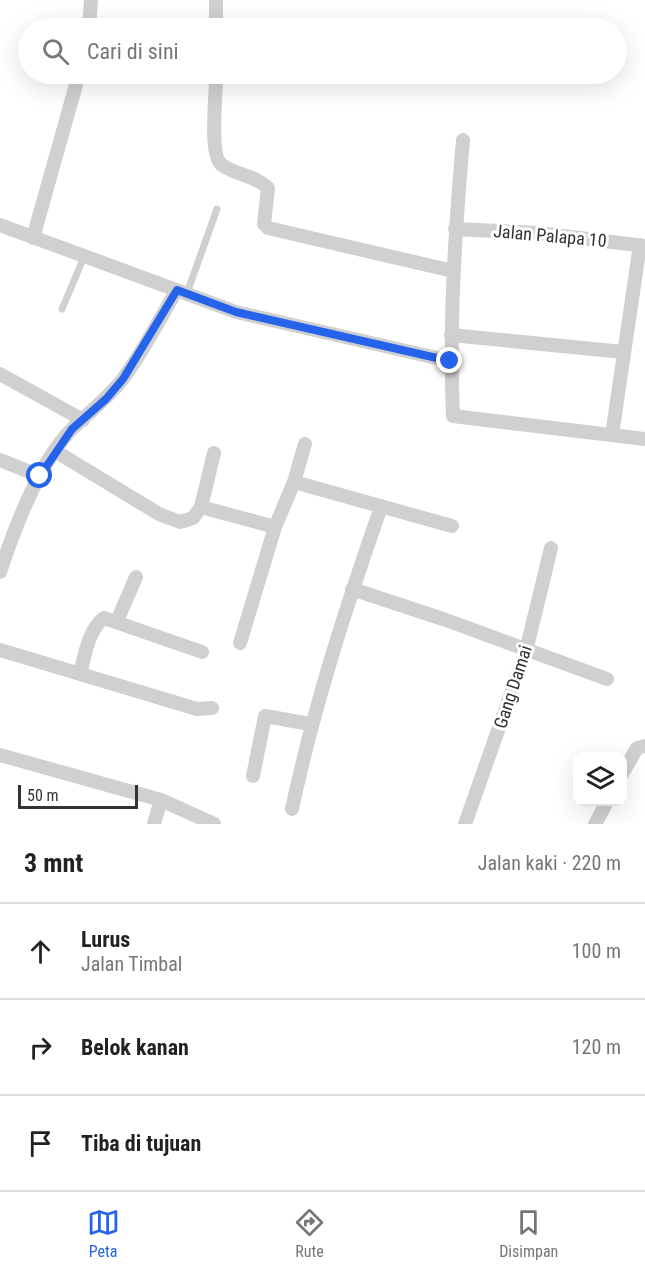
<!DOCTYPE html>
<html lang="id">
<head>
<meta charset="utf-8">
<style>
	:root { --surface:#fff; --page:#f2f2f2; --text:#222; --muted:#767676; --line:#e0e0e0; --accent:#2563eb }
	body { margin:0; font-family:"Roboto Condensed",sans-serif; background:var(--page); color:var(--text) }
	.controls { position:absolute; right:18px; bottom:18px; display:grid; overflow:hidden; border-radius:12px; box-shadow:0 6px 24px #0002 }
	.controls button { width:54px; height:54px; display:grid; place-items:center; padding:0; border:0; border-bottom:2px solid var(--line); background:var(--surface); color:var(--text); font:30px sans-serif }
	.scale { position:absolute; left:18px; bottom:15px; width:120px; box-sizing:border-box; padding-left:6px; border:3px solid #333; border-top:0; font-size:16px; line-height:21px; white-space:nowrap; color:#333; -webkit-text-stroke:4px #fff; paint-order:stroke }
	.stop { position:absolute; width:18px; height:18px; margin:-14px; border:4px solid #2563eb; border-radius:50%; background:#fff }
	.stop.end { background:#2563eb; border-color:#fff; box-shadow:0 2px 6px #0008 }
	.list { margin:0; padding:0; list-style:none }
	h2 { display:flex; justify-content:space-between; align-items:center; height:78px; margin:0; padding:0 24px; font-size:26px }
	h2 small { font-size:20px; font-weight:400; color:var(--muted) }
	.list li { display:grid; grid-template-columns:39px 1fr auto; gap:18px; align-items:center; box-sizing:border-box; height:96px; padding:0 24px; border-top:2px solid var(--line) }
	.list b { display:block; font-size:22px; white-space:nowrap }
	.list p { margin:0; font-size:20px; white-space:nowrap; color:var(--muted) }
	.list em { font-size:20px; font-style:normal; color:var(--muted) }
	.icon { flex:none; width:33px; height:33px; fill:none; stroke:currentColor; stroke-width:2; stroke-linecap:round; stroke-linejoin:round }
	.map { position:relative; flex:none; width:645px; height:824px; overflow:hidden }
	.search { position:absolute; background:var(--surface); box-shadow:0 6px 24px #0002; left:18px; right:18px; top:18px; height:66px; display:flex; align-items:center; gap:15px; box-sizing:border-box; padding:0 21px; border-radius:33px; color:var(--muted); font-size:22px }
	.sheet { height:366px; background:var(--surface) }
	nav { display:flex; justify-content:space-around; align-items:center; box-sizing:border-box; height:84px; border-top:2px solid var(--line); background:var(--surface); font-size:16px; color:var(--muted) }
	nav a { display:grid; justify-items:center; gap:3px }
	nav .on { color:var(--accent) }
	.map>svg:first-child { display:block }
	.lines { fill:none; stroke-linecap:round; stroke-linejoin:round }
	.lane { stroke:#d0d0d0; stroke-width:7 }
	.street { stroke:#d0d0d0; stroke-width:14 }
	.route { stroke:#2563eb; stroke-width:8 }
	.labels { text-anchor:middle; stroke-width:6; stroke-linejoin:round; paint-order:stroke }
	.street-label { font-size:18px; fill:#333; stroke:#fff }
</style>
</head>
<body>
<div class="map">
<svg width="645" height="824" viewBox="0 0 645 824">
	<rect width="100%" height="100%" fill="#fff"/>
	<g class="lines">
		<path class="lane" d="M187,293L217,209
			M62,309L84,257"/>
		<path class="street" d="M216,0V28
			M89,28L91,0
			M216,74C217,92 208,155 222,165C235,175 255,175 268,188L264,224L268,228L453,271
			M463,140C455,232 449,323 453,416L645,439
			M0,225L236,312L450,361
			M455,229L539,233L645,246
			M33,238L79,74
			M451,335L623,352
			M0,374L83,420
			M612,435L640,245
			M55,451L159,514L180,522L193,518L201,507L214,453
			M0,460L40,476
			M294,482L452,526
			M201,507L275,527
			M0,572C15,527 39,462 72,429C89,412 107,399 122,380C143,352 159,320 177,290
			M352,589L446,620L607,679
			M117,621L136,577
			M240,643L275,527L294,482L305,444
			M0,650L197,709L212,708
			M80,674C85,655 88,630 104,618L202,652
			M0,755L161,800L214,824
			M622,774L637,748L645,746
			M253,776L265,716L310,724
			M292,809C314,706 346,607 381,507
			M154,824L161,800
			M465,824L526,651L551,548
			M595,824L607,802"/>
	</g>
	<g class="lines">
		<path class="route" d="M40,476L72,429L106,399L123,379L177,290L236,312L450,361"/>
	</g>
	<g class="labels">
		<g class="street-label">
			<text transform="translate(550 236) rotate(5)" y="6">Jalan Palapa 10</text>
			<text transform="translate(513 687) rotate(-72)" y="6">Gang Damai</text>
		</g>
	</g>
</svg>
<div class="controls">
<button><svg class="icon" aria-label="layers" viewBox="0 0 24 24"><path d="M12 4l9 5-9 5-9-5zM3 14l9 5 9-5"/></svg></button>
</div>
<div class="scale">50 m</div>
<div class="stop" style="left:40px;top:476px"></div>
<div class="stop end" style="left:450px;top:361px"></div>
<div class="search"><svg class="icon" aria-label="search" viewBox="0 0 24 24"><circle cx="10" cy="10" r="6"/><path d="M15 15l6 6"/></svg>Cari di sini</div>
</div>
<section class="sheet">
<h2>3 mnt<small>Jalan kaki · 220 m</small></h2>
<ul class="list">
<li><svg class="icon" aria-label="ahead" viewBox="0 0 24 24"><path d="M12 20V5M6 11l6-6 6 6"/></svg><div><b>Lurus</b><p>Jalan Timbal</p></div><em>100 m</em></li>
<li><svg class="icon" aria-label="right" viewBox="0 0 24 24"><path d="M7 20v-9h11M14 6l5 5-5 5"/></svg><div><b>Belok kanan</b></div><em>120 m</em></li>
<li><svg class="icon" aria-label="arrive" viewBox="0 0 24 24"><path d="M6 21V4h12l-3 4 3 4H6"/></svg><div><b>Tiba di tujuan</b></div></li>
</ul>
</section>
<nav>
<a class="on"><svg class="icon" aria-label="map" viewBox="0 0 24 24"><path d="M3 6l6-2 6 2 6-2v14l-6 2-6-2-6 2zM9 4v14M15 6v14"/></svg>Peta</a>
<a><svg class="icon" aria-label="directions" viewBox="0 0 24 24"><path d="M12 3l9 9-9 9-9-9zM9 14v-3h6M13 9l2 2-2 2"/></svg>Rute</a>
<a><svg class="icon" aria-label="saved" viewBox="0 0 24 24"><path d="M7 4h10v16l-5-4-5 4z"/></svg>Disimpan</a>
</nav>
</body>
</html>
